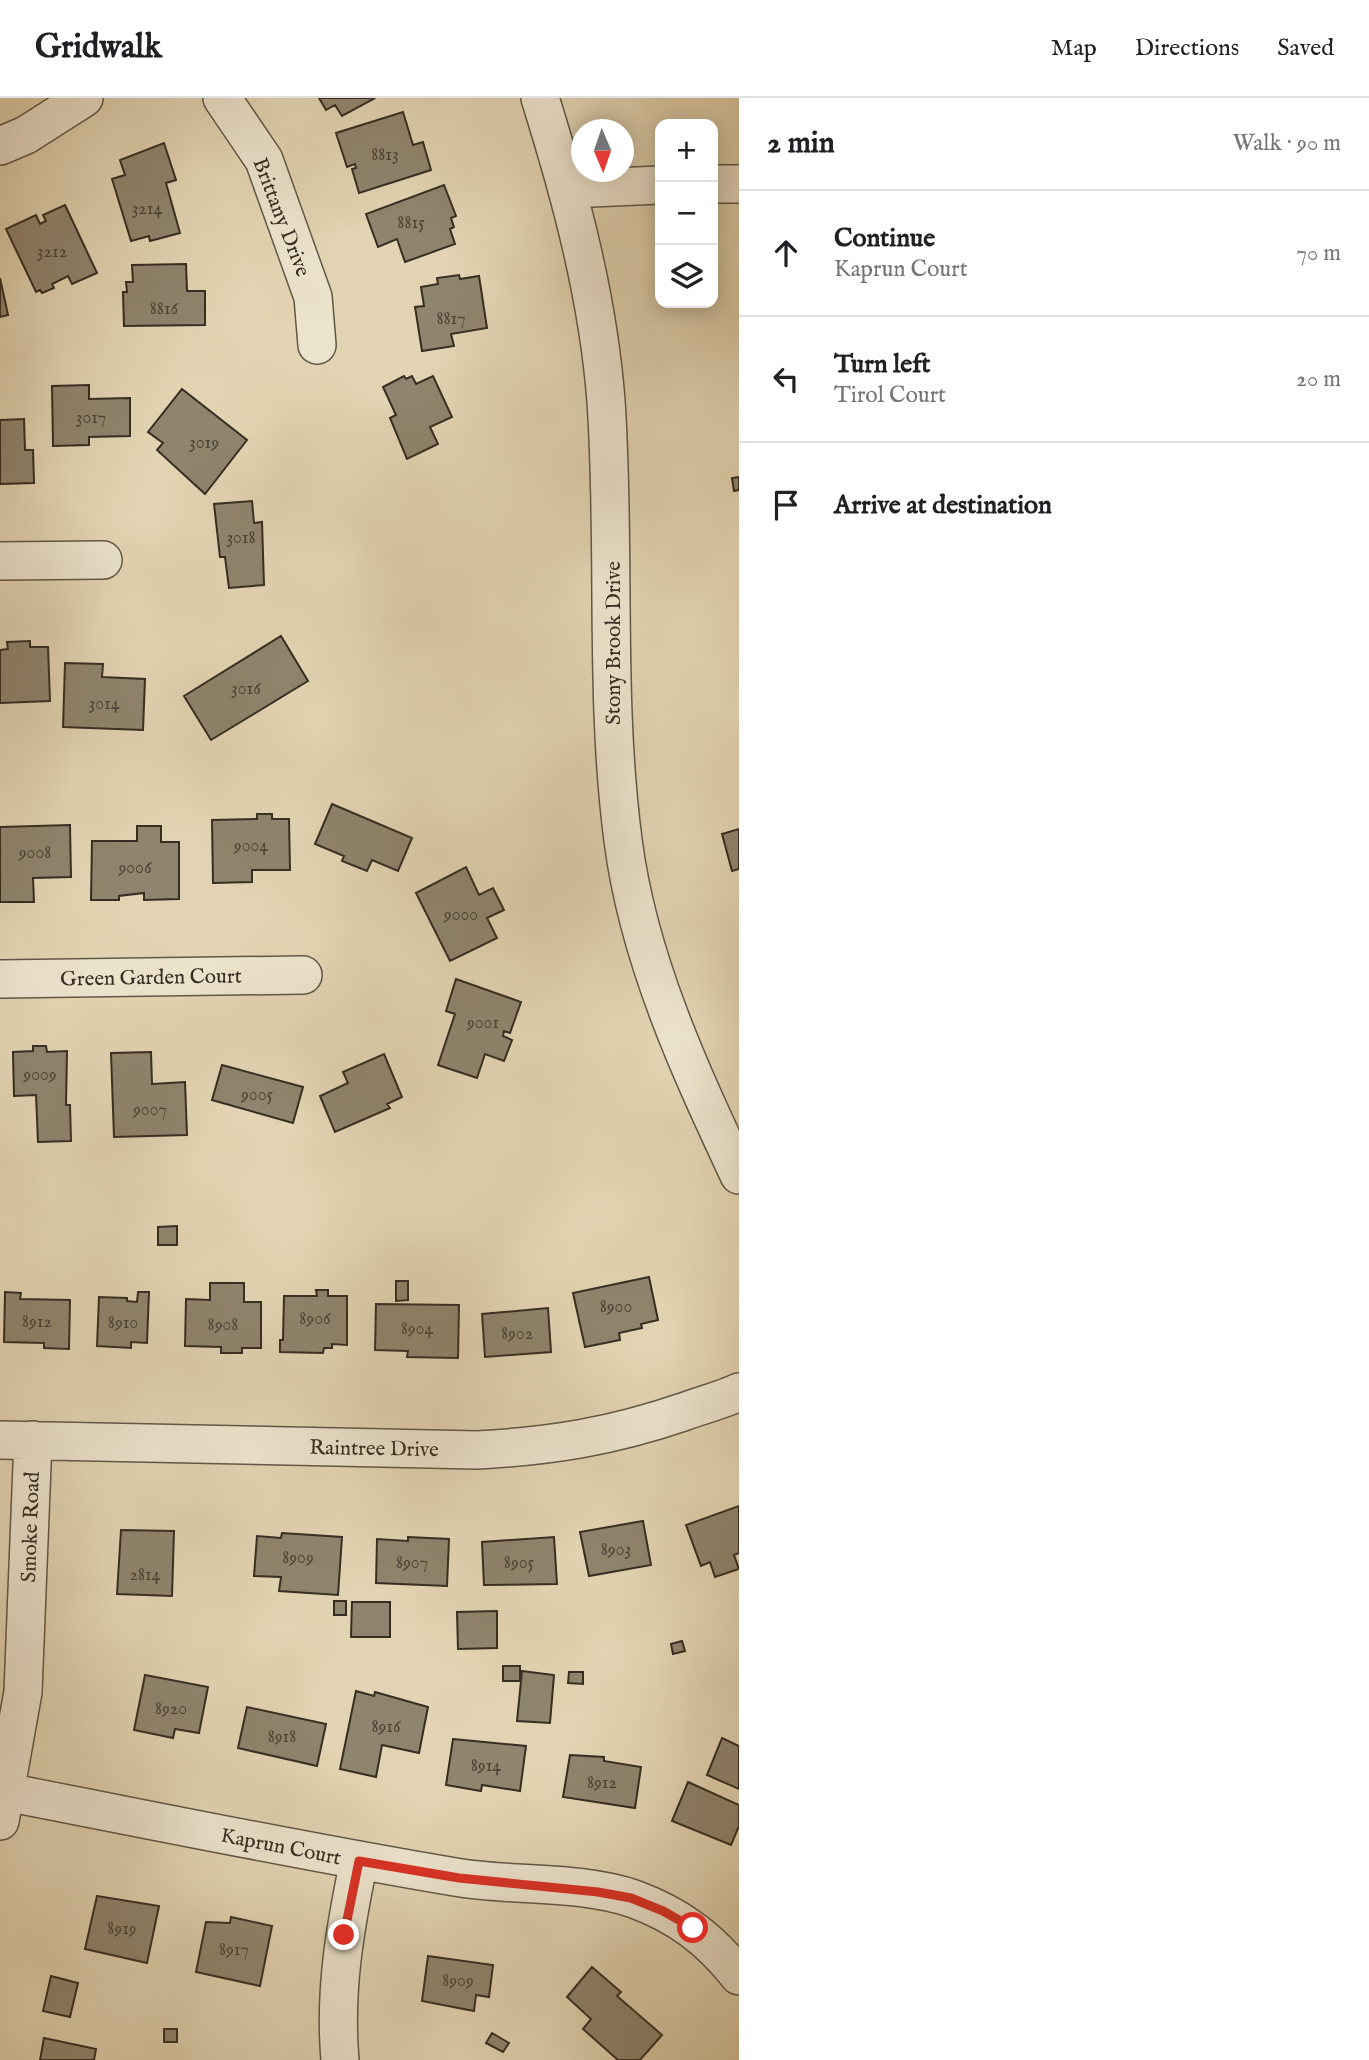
<!DOCTYPE html>
<html lang="en">
<head>
<meta charset="utf-8">
<style>
	:root { --surface:#fff; --page:#f6f6f6; --text:#202124; --muted:#757577; --line:#e0e0e0 }
	body { margin:0; font-family:"IM FELL English",serif; background:var(--page); color:var(--text) }
	.controls { position:absolute; right:21px; top:21px; display:grid; overflow:hidden; border-radius:14px; box-shadow:0 4px 18px #0003 }
	.controls button { width:63px; height:63px; display:grid; place-items:center; padding:0; border:0; border-bottom:2px solid var(--line); background:var(--surface); color:var(--text); font:35px sans-serif }
	.compass { position:absolute; left:571px; top:21px; width:63px; height:63px; border-radius:50%; background:var(--surface); box-shadow:0 4px 18px #0003; rotate:178deg }
	.stop { position:absolute; width:21px; height:21px; margin:-16px; border:5px solid #d93025; border-radius:50%; background:#fff }
	.stop.end { background:#d93025; border-color:#fff; box-shadow:0 2px 7px #0008 }
	.list { margin:0; padding:0; list-style:none }
	h2 { display:flex; justify-content:space-between; align-items:center; height:91px; margin:0; padding:0 28px; font-size:30px }
	h2 small { font-size:23px; font-weight:400; color:var(--muted) }
	.list li { display:grid; grid-template-columns:46px 1fr auto; gap:21px; align-items:center; box-sizing:border-box; height:126px; padding:0 28px; border-top:2px solid var(--line) }
	.list b { display:block; font-size:26px; white-space:nowrap }
	.list p { margin:0; font-size:23px; white-space:nowrap; color:var(--muted) }
	.list em { font-size:23px; font-style:normal; color:var(--muted) }
	.icon { flex:none; width:38px; height:38px; fill:none; stroke:currentColor; stroke-width:2; stroke-linecap:round; stroke-linejoin:round }
	.map { position:relative; flex:none; width:739px; height:1962px; overflow:hidden }
	header { display:flex; align-items:center; gap:42px; box-sizing:border-box; height:98px; padding:0 35px; background:var(--surface); border-bottom:2px solid var(--line) }
	header strong { font-size:33px }
	nav { display:flex; gap:38px; margin-inline-start:auto; font-size:24px }
	main { display:flex }
	aside { flex:1; background:var(--surface) }
	.map>svg:first-child { display:block }
	.building { fill:#8f846d; stroke:#362d23; stroke-width:2 }
	.lines { fill:none; stroke-linecap:round; stroke-linejoin:round }
	.minor-casing { stroke:#615747; stroke-width:40 }
	.minor { stroke:#ece3cd; stroke-width:37 }
	.route { stroke:#d93025; stroke-width:9 }
	.labels { text-anchor:middle; stroke-width:7; stroke-linejoin:round; paint-order:stroke }
	.number-label { font-size:18px; fill:#4c4336 }
	.street-label { font-size:21px; fill:#362d23; stroke:#ece3cd }
</style>
</head>
<body>
<header>
<strong>Gridwalk</strong>
<nav><a>Map</a><a>Directions</a><a>Saved</a></nav>
</header>
<main>
<div class="map">
<svg width="739" height="1962" viewBox="0 0 739 1962">
	<rect width="100%" height="100%" fill="#e2d4b2"/>
	<filter id="stains"><feTurbulence type="fractalNoise" baseFrequency=".00286" numOctaves="4"/><feColorMatrix values="0 0 0 0 .2 0 0 0 0 .09 0 0 0 0 .02 0 0 0 .5 -.17"/></filter>
	<radialGradient id="worn" r=".72"><stop offset=".6" stop-color="#630" stop-opacity="0"/><stop offset="1" stop-color="#630" stop-opacity=".3"/></radialGradient>
	<path class="building" d="M319,0H375L342,18L335,7L326,12Z
		M403,14L413,47L423,44L431,72L359,95L352,71L356,70L355,66L347,69L336,35Z
		M164,45L176,82L166,85L180,135L150,143L149,138L131,143L112,81L125,77L120,62Z
		M444,87L456,118L451,120L454,129L450,131L455,146L405,164L397,141L378,149L366,116Z
		M65,107L97,175L72,186L68,178L52,186L54,190L42,195L40,192L36,194L6,131L36,117L40,126L46,123L43,117Z
		M186,166L187,193H205V227L124,228L123,194H127L126,184H133L132,167Z
		M459,177L460,181L479,178L487,230L451,236L454,248L422,253L415,209L424,208L421,189L438,186L437,180Z
		M0,180L8,217L0,219Z
		M404,278L406,281L412,278L416,286L433,278L452,319L430,329L438,346L407,361L390,320L396,317L383,289Z
		M89,287V301L130,300V338L89,339V347L53,348L52,288Z
		M182,291L247,342L205,396L157,352L163,345L148,334Z
		M24,321L25,352H33L34,385L0,386V322Z
		M739,379V392L734,393L732,380Z
		M252,403L254,425L262,424L264,487L229,490L225,459H220L214,406Z
		M281,538L308,583L211,642L184,598Z
		M30,543V549H48L50,603L0,605V552L8,551L7,544Z
		M65,565L103,566L102,579L145,581L143,632L63,629Z
		M332,706L412,740L398,773L372,762L367,773L342,763L344,758L315,746Z
		M257,716H272V721H289L290,772H252V784L213,785L212,722L257,721Z
		M70,727L71,779L33,780L34,804H0V729Z
		M137,728H161V744H179V801L144,802V795L119,798V802H91L92,743H137Z
		M739,731V771L732,773L722,736Z
		M466,769L479,797L493,790L504,812L487,820L497,840L450,863L416,795Z
		M456,881L521,904L510,935L504,933L503,938L512,942L504,963L485,956L477,980L438,967L455,916L446,913Z
		M33,948H46L47,954L67,953L66,1007H70L71,1043L38,1044L36,997L14,998L13,954L33,953Z
		M151,954L152,986L185,984L187,1037L114,1039L111,955Z
		M384,956L402,999L387,1006L390,1010L335,1034L320,998L348,985L343,974Z
		M222,967L303,989L293,1025L212,1002Z
		M177,1128V1147H158V1129Z
		M649,1179L658,1222L641,1226L642,1230L619,1235L620,1242L585,1249L573,1195Z
		M396,1183H408V1202L396,1203Z
		M210,1185H244V1204H261V1250H242V1255H221V1249L185,1248L186,1201L210,1202Z
		M316,1192H328V1198H347V1247L332,1246V1250H324L323,1255L280,1254V1242H283L284,1198H317Z
		M5,1194L21,1195L20,1201L70,1202L69,1251L44,1250V1245L4,1244Z
		M138,1194H149L147,1245L131,1244V1250L97,1248L99,1199L127,1200V1203L137,1204Z
		M376,1206L459,1207L458,1260L407,1259L408,1253L375,1252Z
		M548,1210L551,1254L485,1259L482,1216Z
		M739,1408V1455L734,1457L739,1471L715,1479L710,1464L701,1468L686,1427Z
		M643,1423L651,1467L589,1478L580,1434Z
		M121,1432L174,1433L172,1498L117,1496Z
		M282,1435L342,1439L338,1497L279,1493L281,1479L254,1478L257,1438L281,1440Z
		M408,1439L449,1441L447,1488L376,1485L377,1441L408,1443Z
		M554,1439L557,1486L484,1487L482,1444Z
		M334,1503H346V1517H334Z
		M352,1504H390V1539H351Z
		M497,1513V1550L458,1551L457,1514Z
		M682,1543L685,1553L673,1556L671,1546Z
		M503,1568H520V1583H503Z
		M522,1573L554,1577L550,1625L517,1623Z
		M569,1574H583V1586L568,1585Z
		M145,1577L208,1589L199,1635L175,1631L173,1640L134,1632Z
		M356,1593L374,1598L375,1594L428,1609L419,1655L382,1647L376,1679L340,1671Z
		M247,1609L326,1626L317,1668L238,1650Z
		M722,1640L739,1648V1691L707,1677Z
		M453,1641L526,1648L520,1693L482,1687L481,1693L446,1687Z
		M570,1657L604,1659V1663L641,1669L635,1710L563,1699Z
		M688,1684L739,1707V1728L731,1747L672,1723Z
		M97,1798L159,1808L147,1865L85,1851Z
		M231,1819L272,1828L260,1888L196,1874L206,1824L230,1825Z
		M428,1858L493,1867L489,1899L476,1897L474,1913L422,1903Z
		M592,1869L621,1894L617,1898L662,1937L640,1962H618L583,1931L591,1921L567,1899Z
		M51,1878L78,1885L70,1919L43,1913Z
		M164,1931H177V1944H164Z
		M492,1935L509,1945L503,1954L486,1945Z
		M44,1940L96,1951L94,1962H40Z"/>
	<g class="lines">
		<g class="minor-casing">
			<path id="minor" d="M222,0L264,62L313,199L317,247
				M540,0C571,99 598,199 606,303C616,449 604,597 623,742C638,860 689,970 739,1077
				M0,48L26,37L84,0
				M713,86H739
				M568,91L660,87
				M0,463L103,462
				M0,881L303,877
				M0,1342L477,1352C552,1348 613,1338 683,1314C702,1307 722,1302 739,1294
				M6,1694C156,1723 305,1754 455,1779C513,1789 578,1782 634,1801C678,1817 710,1841 739,1878
				M0,1723L23,1594L33,1342
				M340,1962C334,1893 345,1830 359,1763"/>
		</g>
		<use href="#minor" class="minor"/>
	</g>
	<g class="lines">
		<path class="route" d="M344,1837L359,1763L459,1780L598,1794L631,1800L663,1813L693,1830"/>
	</g>
	<g class="labels">
		<g class="number-label">
			<text x="385" y="62">8813</text>
			<text x="147" y="116">3214</text>
			<text x="411" y="130">8815</text>
			<text x="52" y="159">3212</text>
			<text x="164" y="216">8816</text>
			<text x="451" y="226">8817</text>
			<text x="91" y="325">3017</text>
			<text x="204" y="350">3019</text>
			<text x="241" y="445">3018</text>
			<text x="246" y="596">3016</text>
			<text x="104" y="611">3014</text>
			<text x="251" y="753">9004</text>
			<text x="35" y="760">9008</text>
			<text x="135" y="775">9006</text>
			<text x="461" y="822">9000</text>
			<text x="483" y="930">9001</text>
			<text x="40" y="982">9009</text>
			<text x="257" y="1002">9005</text>
			<text x="150" y="1017">9007</text>
			<text x="616" y="1214">8900</text>
			<text x="315" y="1226">8906</text>
			<text x="37" y="1229">8912</text>
			<text x="123" y="1230">8910</text>
			<text x="223" y="1232">8908</text>
			<text x="417" y="1236">8904</text>
			<text x="517" y="1241">8902</text>
			<text x="616" y="1457">8903</text>
			<text x="298" y="1465">8909</text>
			<text x="412" y="1470">8907</text>
			<text x="519" y="1470">8905</text>
			<text x="145" y="1482">2814</text>
			<text x="171" y="1616">8920</text>
			<text x="386" y="1634">8916</text>
			<text x="282" y="1644">8918</text>
			<text x="486" y="1673">8914</text>
			<text x="602" y="1690">8912</text>
			<text x="122" y="1836">8919</text>
			<text x="234" y="1857">8917</text>
			<text x="458" y="1888">8909</text>
		</g>
		<g class="street-label">
			<text transform="translate(282 119) rotate(69)" y="7">Brittany Drive</text>
			<text transform="translate(613 545) rotate(-90)" y="7">Stony Brook Drive</text>
			<text transform="translate(151 879) rotate(-1)" y="7">Green Garden Court</text>
			<text transform="translate(374 1350) rotate(1)" y="7">Raintree Drive</text>
			<text transform="translate(30 1429) rotate(-88)" y="7">Smoke Road</text>
			<text transform="translate(281 1748) rotate(11)" y="7">Kaprun Court</text>
		</g>
	</g>
	<rect width="100%" height="100%" filter="url(#stains)"/>
	<rect width="100%" height="100%" fill="url(#worn)"/>
</svg>
<div class="controls">
<button>+</button>
<button>−</button>
<button><svg class="icon" aria-label="layers" viewBox="0 0 24 24"><path d="M12 4l9 5-9 5-9-5zM3 14l9 5 9-5"/></svg></button>
</div>
<svg class="compass" viewBox="-18 -18 36 36"><path d="M0-13l5 13h-10z" fill="#e53935"/><path d="M0 13l5-13h-10z" fill="#757577"/></svg>
<div class="stop" style="left:693px;top:1830px"></div>
<div class="stop end" style="left:344px;top:1837px"></div>
</div>
<aside>
<h2>2 min<small>Walk · 90 m</small></h2>
<ul class="list">
<li><svg class="icon" aria-label="ahead" viewBox="0 0 24 24"><path d="M12 20V5M6 11l6-6 6 6"/></svg><div><b>Continue</b><p>Kaprun Court</p></div><em>70 m</em></li>
<li><svg class="icon" aria-label="left" viewBox="0 0 24 24"><path d="M17 20v-9H6M10 6l-5 5 5 5"/></svg><div><b>Turn left</b><p>Tirol Court</p></div><em>20 m</em></li>
<li><svg class="icon" aria-label="arrive" viewBox="0 0 24 24"><path d="M6 21V4h12l-3 4 3 4H6"/></svg><div><b>Arrive at destination</b></div></li>
</ul>
</aside>
</main>
</body>
</html>
